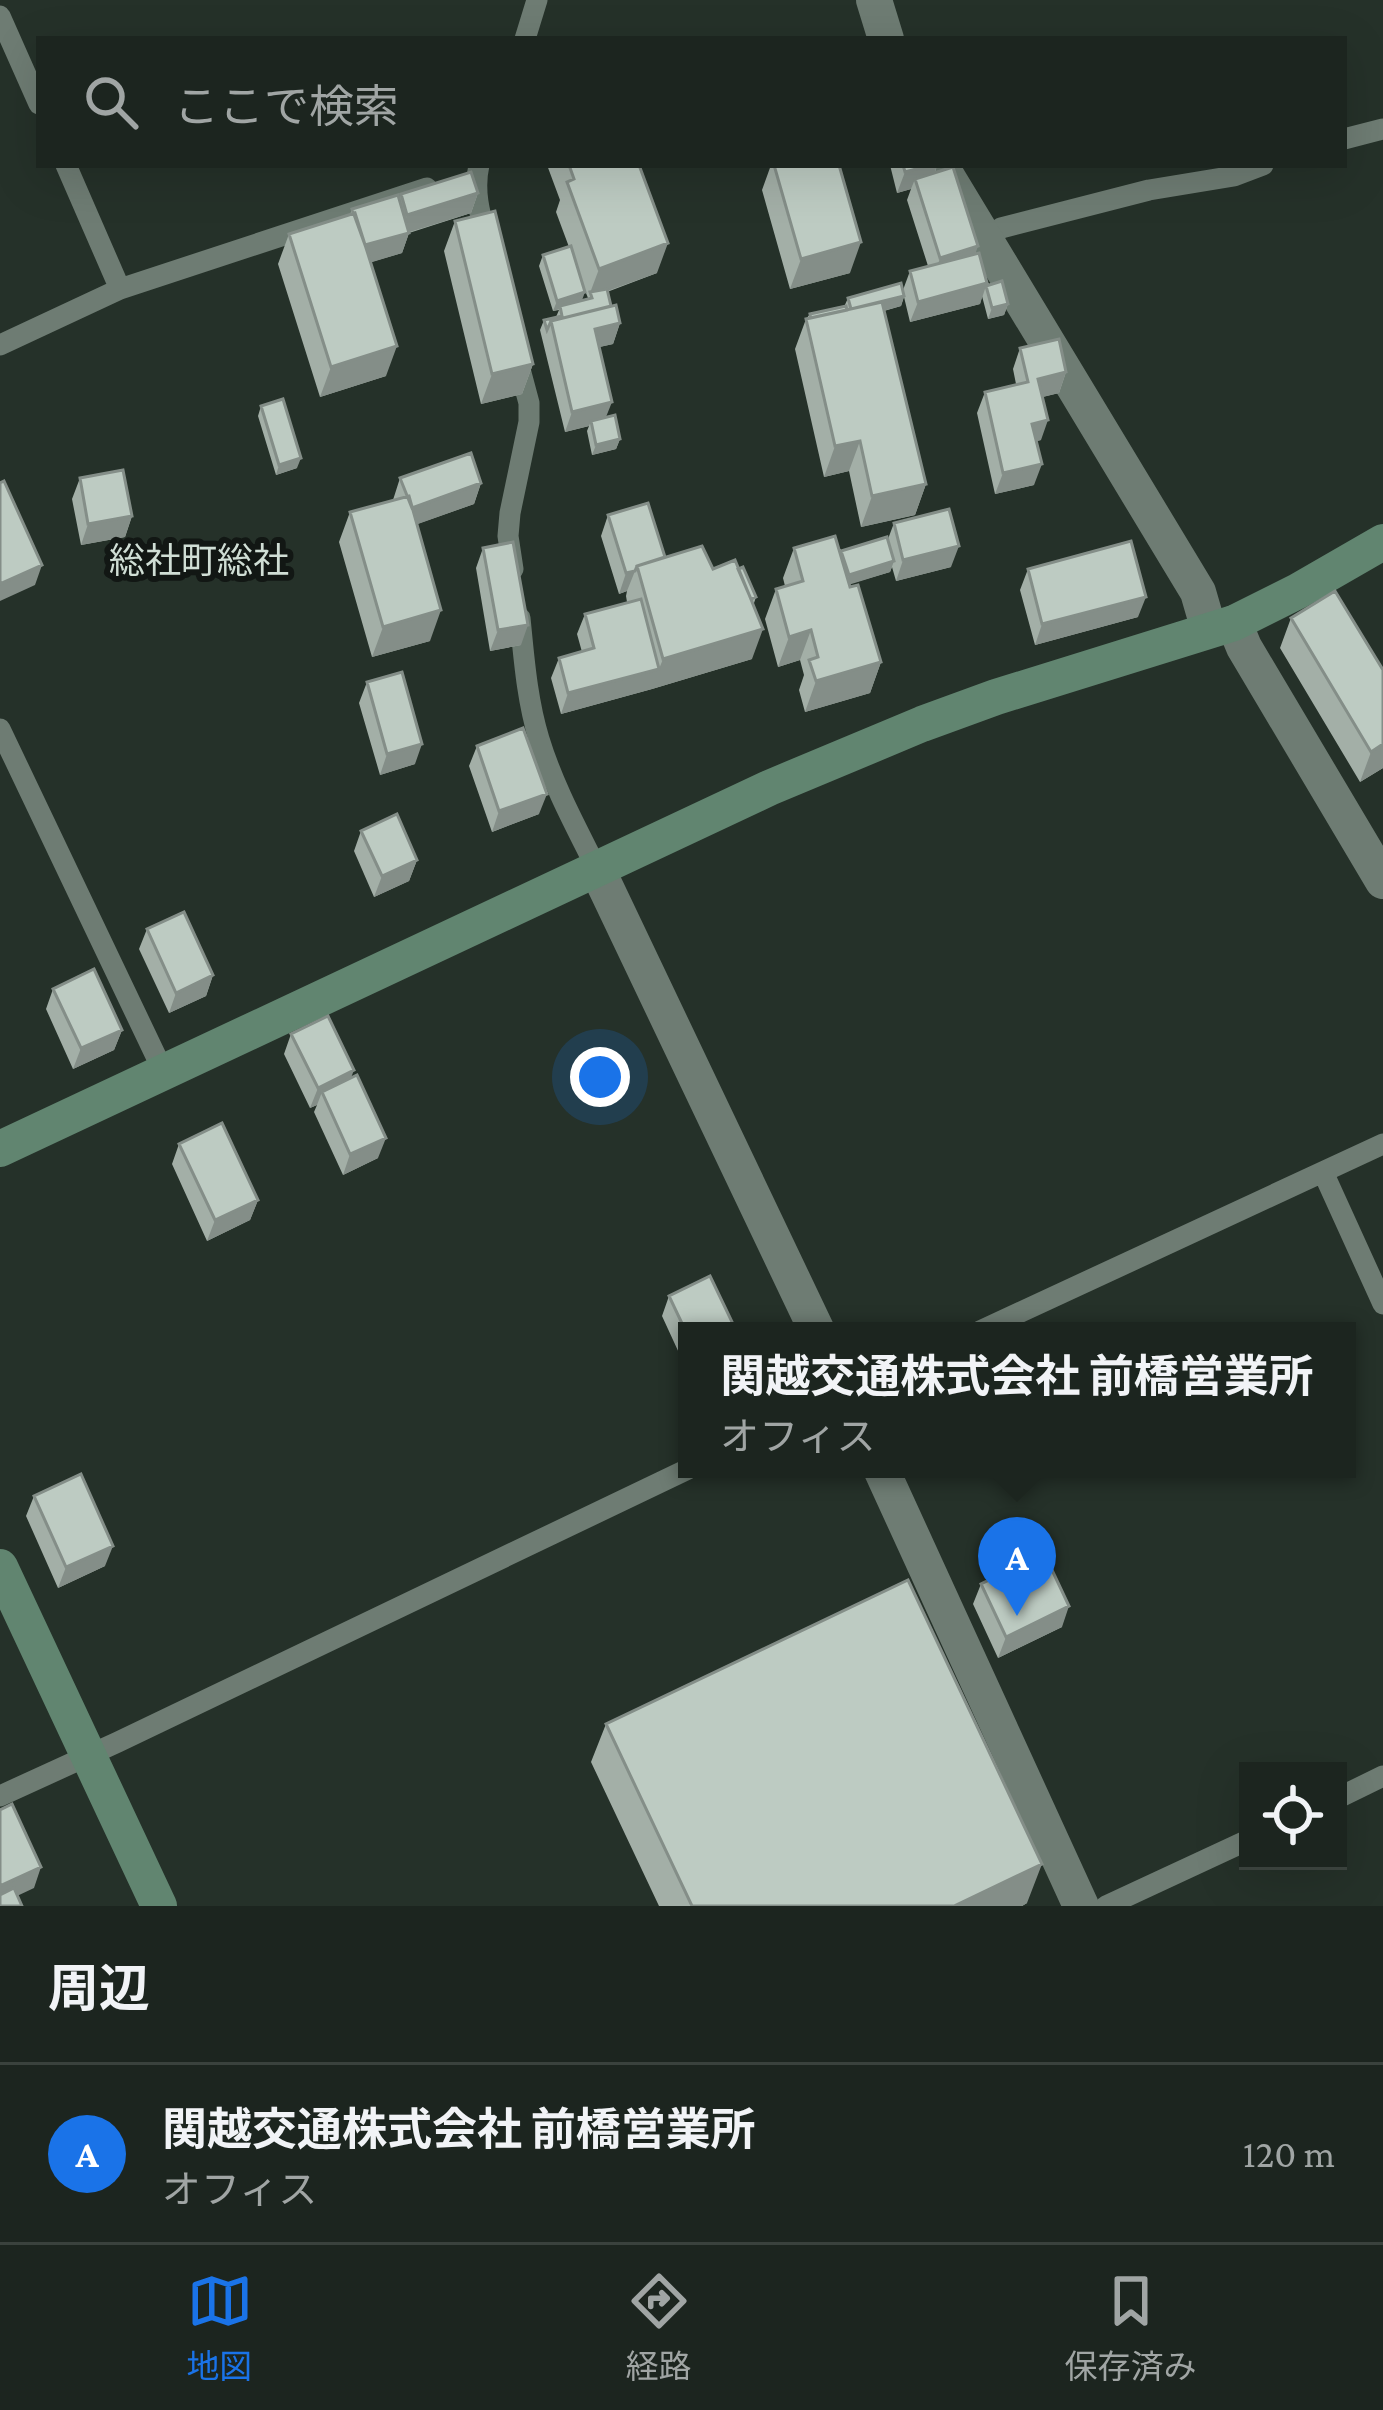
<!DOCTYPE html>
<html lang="ja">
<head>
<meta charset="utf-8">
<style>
	:root { --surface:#1c251f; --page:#252d28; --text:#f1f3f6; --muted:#a0a5a4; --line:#3a423d; --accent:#1a73e8 }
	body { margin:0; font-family:"Crimson Pro","Noto Sans JP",serif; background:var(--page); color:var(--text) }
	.controls { position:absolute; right:36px; bottom:36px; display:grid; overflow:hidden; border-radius:0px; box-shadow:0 12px 48px #0002 }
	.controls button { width:108px; height:108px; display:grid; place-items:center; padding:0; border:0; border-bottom:3px solid var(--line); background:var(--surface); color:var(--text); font:60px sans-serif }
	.you { position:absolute; left:600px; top:1077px; width:42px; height:42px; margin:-30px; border:9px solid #fff; border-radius:50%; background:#1a73e8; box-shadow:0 0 0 18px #1a73e833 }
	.badge { display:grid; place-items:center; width:78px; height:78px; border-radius:50%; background:var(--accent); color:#fff; font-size:39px; font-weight:700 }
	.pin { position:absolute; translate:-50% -99px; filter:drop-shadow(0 3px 6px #0008) }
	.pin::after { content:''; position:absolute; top:63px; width:42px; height:36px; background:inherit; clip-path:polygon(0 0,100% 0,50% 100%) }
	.popup { position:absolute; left:678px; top:1322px; width:678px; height:156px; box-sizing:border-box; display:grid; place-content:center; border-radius:0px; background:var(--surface); filter:drop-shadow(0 3px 9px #0005); font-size:39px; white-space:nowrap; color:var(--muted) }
	.popup b { font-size:45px; color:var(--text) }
	.popup::after { content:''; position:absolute; left:50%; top:100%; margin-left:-24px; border:24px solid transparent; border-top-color:var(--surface) }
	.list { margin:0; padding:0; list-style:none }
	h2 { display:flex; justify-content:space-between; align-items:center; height:156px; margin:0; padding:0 48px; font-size:51px }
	h2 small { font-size:39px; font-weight:400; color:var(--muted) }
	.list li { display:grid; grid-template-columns:78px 1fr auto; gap:36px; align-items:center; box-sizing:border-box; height:180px; padding:0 48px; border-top:3px solid var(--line) }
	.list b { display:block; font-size:45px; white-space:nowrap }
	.list p { margin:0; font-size:39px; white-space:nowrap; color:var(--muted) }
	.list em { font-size:39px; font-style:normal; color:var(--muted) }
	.icon { flex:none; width:66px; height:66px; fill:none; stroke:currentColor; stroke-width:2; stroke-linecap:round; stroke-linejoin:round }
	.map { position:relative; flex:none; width:1383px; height:1906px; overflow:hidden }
	.search { position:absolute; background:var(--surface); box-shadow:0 12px 48px #0002; left:36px; right:36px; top:36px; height:132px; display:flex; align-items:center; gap:30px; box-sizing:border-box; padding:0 42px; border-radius:0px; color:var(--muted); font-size:45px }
	.sheet { height:336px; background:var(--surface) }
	nav { display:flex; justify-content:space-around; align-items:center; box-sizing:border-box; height:168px; border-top:3px solid var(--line); background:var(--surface); font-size:33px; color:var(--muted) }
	nav a { display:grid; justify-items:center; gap:6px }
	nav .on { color:var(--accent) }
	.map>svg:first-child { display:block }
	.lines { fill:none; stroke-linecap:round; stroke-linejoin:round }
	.lane { stroke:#6e7c73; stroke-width:21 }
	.street { stroke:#6e7c73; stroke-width:36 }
	.secondary { stroke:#618570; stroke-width:36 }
	.wall { fill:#a3afa7; fill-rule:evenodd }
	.shaded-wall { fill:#848e88 }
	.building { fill:#bdcbc2; stroke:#848e88; stroke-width:3 }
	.labels { text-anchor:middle; stroke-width:12; stroke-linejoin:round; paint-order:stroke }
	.quarter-label { font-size:36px; fill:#d0ded5; stroke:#121714 }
</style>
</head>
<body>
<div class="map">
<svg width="1383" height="1906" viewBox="0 0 1383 1906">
	<rect width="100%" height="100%" fill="#253129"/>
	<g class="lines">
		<path class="lane" d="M0,16L39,104
			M525,39L537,0
			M1344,139L1383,129
			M66,165L120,289
			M479,165C473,191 480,215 487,241
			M986,240L1001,228L1149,190L1234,176L1263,165
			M0,345L120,289L427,188
			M513,569L508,536L510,513L529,422V403L517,358
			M520,618C524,658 527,700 539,739C553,785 576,827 597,869
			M0,729L164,1073
			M1323,1172L1383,1304
			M980,1331L1383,1144
			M0,1796L118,1742L688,1469
			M1338,1798L1383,1776
			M1106,1906L1248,1840"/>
		<path class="street" d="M874,0L886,39
			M940,165L1198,592L1209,630
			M1234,623L1244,647L1383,881
			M597,869L817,1331
			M881,1469L1081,1906"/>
		<path class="secondary" d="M0,1149L769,788L922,724L996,697L1234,623L1298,591L1383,542
			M0,1567L159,1906"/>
	</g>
	<path class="wall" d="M547,165H639L657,273L607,292L611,306L620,323L613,344L599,347L606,417L620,439L616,449L592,455L587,431L589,426L565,432L540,330L544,320L556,317L559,310L553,311L539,266L543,255L569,247L556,212L560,200ZM580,278L588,298L581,301Z
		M771,165H839L850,273L790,289L762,190Z
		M890,165H937L935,173L976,253L986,286L1008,304L1004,315L988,319L982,296L980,304L910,322L904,297L901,306L884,311L926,484L915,515L861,527L849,471L824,477L795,349L806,319L810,314L844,307L848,298L903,290L910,271L928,266L907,200L911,189L897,193Z
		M478,193L471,213L409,233L402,253L371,262L386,376L320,397L278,264L289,234L350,215L352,209L399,199L401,194Z
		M455,221L533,364L522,394L481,404L444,251Z
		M1020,348L1066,372L1059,393L1042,397L1041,440L1036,441L1034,485L995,494L977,413L985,392L1016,384L1013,369Z
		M261,406L297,468L276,475L258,416Z
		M80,478L132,516L125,537L81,545L72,499Z
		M400,478L481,483L474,504L417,524L430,641L372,657L339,542L350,512L393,500Z
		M608,515L665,557L713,569H738L756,597L753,606L752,659L652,689L561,714L551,678L559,658L582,652L577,634L585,614L627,602L626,596L627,591L619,594L601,536Z
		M894,523L951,567L896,581L892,567L890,572L849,584L881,662L870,693L805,712L799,690L804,675L800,660L778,667L765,619L776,589L785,586L783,578L794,548L840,553L888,539Z
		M483,548L521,645L490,651L476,568Z
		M1028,569L1138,617L1035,645L1020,590Z
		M1291,618L1383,768L1360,782L1280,648Z
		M367,682L415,764L380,775L359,703Z
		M477,746L539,814L492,832L469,766Z
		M361,831L417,860L409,881L374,897L354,851Z
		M147,929L213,975L206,996L169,1013L139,949Z
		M53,989L122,1030L114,1050L73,1069L46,1009Z
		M291,1034L351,1078L378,1158L343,1175L314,1112L317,1105L310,1108L284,1054Z
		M179,1144L258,1200L250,1220L207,1241L172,1164Z
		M669,1296L687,1331V1365L685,1366L662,1316Z
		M34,1496L105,1566L58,1588L26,1516Z
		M981,1584L1062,1627L998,1658L973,1604Z
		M606,1724L1027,1903L1022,1906H659L591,1762Z"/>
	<path class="shaded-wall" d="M931,165H937L931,184L915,179L911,189L897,193L905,172Z
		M478,193L471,213L400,235L407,215Z
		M409,233L402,253L356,267L364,246Z
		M861,242L850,273L790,289L801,259Z
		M668,243L657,273L591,297L590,293L599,269Z
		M978,246L971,267L933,279L940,258Z
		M987,283L980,304L910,322L918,302Z
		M585,292L581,303L553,311L557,301Z
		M904,296L901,306L847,321L851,311Z
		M1008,304L1004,315L988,319L992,308Z
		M620,323L613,344L587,350L595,329Z
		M397,346L386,376L320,397L331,367Z
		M533,364L522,394L481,404L492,374Z
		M1066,372L1059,393L1031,400L1038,379Z
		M612,402L604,422L591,421L589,426L565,432L572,412Z
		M1048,420L1041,440L1024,445L1032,424Z
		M620,439L616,449L592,455L596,445Z
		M860,441L849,471L824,477L835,446Z
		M301,458L297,468L276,475L279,465Z
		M1042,464L1034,485L995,494L1003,473Z
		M481,483L474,504L404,529L411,508Z
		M926,484L915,515L861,527L872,496Z
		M132,516L125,537L81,545L88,524Z
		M959,546L951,567L896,581L903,560Z
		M894,561L890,572L845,586L849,575Z
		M42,565L35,585L0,601V584Z
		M635,571L627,591L619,594L626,573Z
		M1146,597L1138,617L1035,645L1042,624Z
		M441,610L430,641L372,657L383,627Z
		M528,625L521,645L490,651L498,630Z
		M763,629L752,659L652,689L561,714L568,693L659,669L663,659Z
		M811,630L800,660L778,667L789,637Z
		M881,662L870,693L805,712L816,681Z
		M422,744L415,764L380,775L387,754Z
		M1383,744V768L1360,782L1371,752Z
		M547,794L539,814L492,832L499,811Z
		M417,860L409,881L374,897L382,876Z
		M213,975L206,996L169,1013L176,993Z
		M122,1030L114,1050L73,1069L81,1048Z
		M354,1070L346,1091L322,1092L317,1105L310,1108L318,1088Z
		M386,1138L378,1158L343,1175L350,1154Z
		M258,1200L250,1220L207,1241L215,1220Z
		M113,1546L105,1566L58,1588L66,1567Z
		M1069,1606L1062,1627L998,1658L1006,1637Z
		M1042,1864L1027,1903L1022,1906H954Z
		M41,1867L34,1888L0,1904V1886Z"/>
	<path class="building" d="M569,165H639L668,243L599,269L567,182L574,179Z
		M774,165H839L861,242L801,259Z
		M903,165H931L905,172Z
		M953,167L978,246L940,258L915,179Z
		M471,172L478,193L407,215L401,194Z
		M398,195L409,233L365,245L352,209Z
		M495,211L533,364L492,374L455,221Z
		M355,213L397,346L331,367L289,234Z
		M571,246L585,292L557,301L543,255Z
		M979,253L987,283L918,302L910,271Z
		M1002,281L1008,304L992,308L986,286Z
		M901,283L904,296L851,309L848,298Z
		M607,289L611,306L551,321L547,330L544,320L562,316L560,306L592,298L590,292Z
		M882,302L926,484L872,496L860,441L835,446L806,319Z
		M616,305L620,323L595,329L612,402L572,412L551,321Z
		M846,306L847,310L811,318L810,314Z
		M1059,339L1066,372L1038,379L1048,420L1032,424L1042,464L1003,473L985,392L1028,382L1020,348Z
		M283,399L301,458L279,465L261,406Z
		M615,415L620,439L596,445L591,421Z
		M471,453L481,483L412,508L400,478Z
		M123,470L132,516L88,524L80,478Z
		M4,481L42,565L0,584V483Z
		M409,496L441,610L383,627L350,512Z
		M648,503L665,557L637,566L635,571L626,573L608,515Z
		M949,509L959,546L903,560L894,523Z
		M835,536L850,587L858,585L881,662L816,681L809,660L818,657L811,630L789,637L776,589L803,581L794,548Z
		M887,537L894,561L849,575L841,551Z
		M1131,541L1146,597L1042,624L1028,569Z
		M513,542L528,625L498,630L483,548Z
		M702,546L713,569L735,560L763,629L663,659L637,566Z
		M743,567L756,597L751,599L738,569Z
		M1335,591L1383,670V744L1371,752L1291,618Z
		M641,599L659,669L568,693L559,658L594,648L585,614Z
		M402,672L422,744L387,754L367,682Z
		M523,728L547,794L499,811L477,746Z
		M397,814L417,860L382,876L361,831Z
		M184,912L213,975L176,993L147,929Z
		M94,969L122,1030L81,1048L53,989Z
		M328,1016L354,1070L318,1088L291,1034Z
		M357,1075L386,1138L350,1154L322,1092Z
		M222,1123L258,1200L215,1220L179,1144Z
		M710,1276L734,1326L723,1331H687V1334L669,1296Z
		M81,1474L113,1546L66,1567L34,1496Z
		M1044,1553L1069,1606L1006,1637L981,1584Z
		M908,1580L1042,1864L954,1906H692L606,1724Z
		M12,1804L41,1867L0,1886V1810Z
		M14,1888L22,1906H0V1895Z"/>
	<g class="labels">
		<g class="quarter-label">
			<text x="199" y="573">総社町総社</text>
		</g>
	</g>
</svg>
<div class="controls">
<button><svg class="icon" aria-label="locate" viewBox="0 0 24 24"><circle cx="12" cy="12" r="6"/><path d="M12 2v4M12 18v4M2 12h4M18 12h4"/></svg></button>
</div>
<div class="you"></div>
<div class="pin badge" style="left:1017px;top:1616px">A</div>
<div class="popup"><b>関越交通株式会社 前橋営業所</b>オフィス</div>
<div class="search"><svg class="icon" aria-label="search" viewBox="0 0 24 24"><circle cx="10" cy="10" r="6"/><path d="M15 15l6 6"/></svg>ここで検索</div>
</div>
<section class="sheet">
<h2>周辺<small></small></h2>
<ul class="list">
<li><span class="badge">A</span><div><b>関越交通株式会社 前橋営業所</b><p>オフィス</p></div><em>120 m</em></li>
</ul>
</section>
<nav>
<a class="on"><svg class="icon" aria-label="map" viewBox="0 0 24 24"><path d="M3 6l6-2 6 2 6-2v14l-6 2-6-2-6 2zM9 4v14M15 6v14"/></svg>地図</a>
<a><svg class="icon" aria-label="directions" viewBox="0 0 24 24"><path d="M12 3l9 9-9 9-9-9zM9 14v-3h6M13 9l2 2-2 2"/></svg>経路</a>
<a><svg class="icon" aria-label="saved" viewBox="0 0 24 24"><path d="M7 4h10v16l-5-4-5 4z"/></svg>保存済み</a>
</nav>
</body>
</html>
